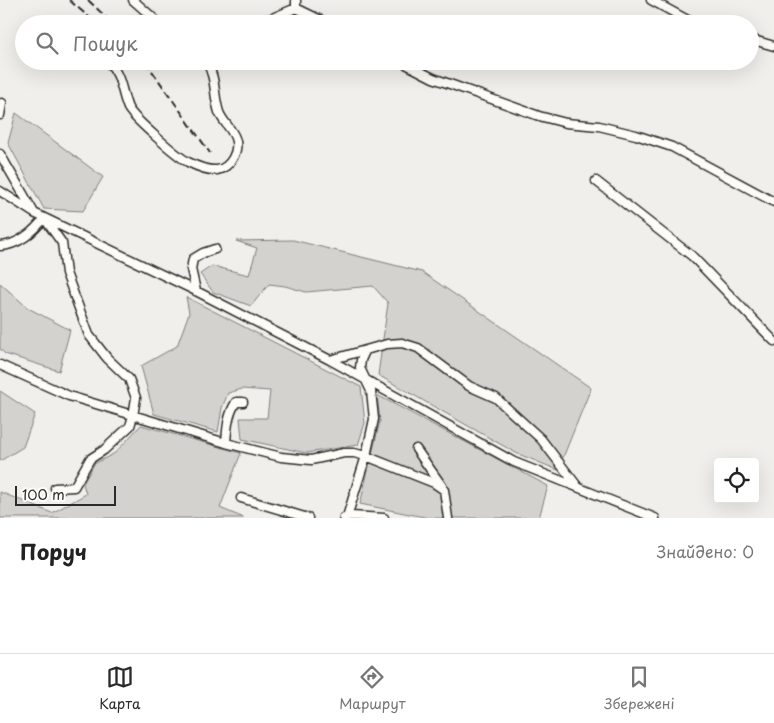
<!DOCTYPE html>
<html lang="uk">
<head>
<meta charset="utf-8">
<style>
	:root { --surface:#fff; --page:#f6f6f6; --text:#222; --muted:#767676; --line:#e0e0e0; --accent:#2b2b2b }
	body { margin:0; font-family:"Playpen Sans",sans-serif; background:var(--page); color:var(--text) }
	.controls { position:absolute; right:15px; bottom:15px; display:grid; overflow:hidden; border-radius:5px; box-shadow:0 5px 20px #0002 }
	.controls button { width:45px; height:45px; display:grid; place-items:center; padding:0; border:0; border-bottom:1px solid var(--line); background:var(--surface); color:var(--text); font:25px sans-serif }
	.scale { position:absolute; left:15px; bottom:12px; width:101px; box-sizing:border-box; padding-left:5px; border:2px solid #2b2b2b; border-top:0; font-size:14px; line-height:18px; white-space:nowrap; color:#2b2b2b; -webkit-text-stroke:4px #fdfcf7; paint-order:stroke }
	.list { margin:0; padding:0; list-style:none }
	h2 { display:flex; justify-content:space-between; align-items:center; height:65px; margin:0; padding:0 20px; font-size:21px }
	h2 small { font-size:16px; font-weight:400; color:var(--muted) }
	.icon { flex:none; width:28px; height:28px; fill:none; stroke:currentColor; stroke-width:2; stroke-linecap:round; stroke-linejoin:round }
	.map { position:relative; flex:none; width:774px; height:518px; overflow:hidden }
	.search { position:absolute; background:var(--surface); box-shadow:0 5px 20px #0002; left:15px; right:15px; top:15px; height:55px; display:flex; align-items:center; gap:12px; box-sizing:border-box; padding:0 18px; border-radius:28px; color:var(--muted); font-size:19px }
	.sheet { height:135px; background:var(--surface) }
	nav { display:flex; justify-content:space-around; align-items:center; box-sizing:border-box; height:70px; border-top:1px solid var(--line); background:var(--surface); font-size:14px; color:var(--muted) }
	nav a { display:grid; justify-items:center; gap:2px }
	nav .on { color:var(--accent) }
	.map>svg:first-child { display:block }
	.green { fill:#d3d2cf; stroke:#7f7e7d }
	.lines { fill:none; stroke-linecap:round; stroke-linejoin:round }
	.minor-casing { stroke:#2b2b2b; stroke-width:11 }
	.minor { stroke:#fdfcf7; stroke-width:8 }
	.rail { stroke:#2b2b2b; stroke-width:2; stroke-dasharray:8 4; stroke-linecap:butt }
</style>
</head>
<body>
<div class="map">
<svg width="774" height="518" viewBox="0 0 774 518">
	<rect width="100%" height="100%" fill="#f0efeb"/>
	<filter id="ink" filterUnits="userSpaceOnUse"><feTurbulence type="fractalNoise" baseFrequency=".02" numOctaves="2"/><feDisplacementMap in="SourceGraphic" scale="10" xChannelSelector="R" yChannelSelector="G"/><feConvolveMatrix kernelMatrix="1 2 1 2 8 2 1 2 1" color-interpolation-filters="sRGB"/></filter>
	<g filter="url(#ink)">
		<path class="green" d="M16,113L103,177L83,211L44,209L8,143Z
			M293,240L422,272L591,388L558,470L516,453L378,375L388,303L373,286L306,292L285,286L269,284L251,306L213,292L200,274L212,266L249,275L257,248L236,241Z
			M0,283L28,308L70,330L59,371L5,354L0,349Z
			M186,297L361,387L365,423L358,445L306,453L242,439L240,418H267L270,391L242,389L228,393L222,408L218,432L154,414L141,366L177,346L189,313Z
			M0,391L35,414L23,447L0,461Z
			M377,395L548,486L539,518H429L360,504L380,421Z
			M141,425L241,453L220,508L244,518H0V492L52,513L86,494L83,484L94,464L115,453Z"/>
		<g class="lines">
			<g class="minor-casing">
				<path id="minor" d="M133,0L160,24
					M296,0V8L329,24
					M651,0L695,24
					M258,24L296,8
					M750,39L774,46
					M107,61C122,74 121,92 128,108C133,118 177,156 188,162C196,166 207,171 217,170C230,168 240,151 235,138C232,129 222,121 219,112C213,94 217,79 206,61
					M400,61L433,78L539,116L566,123L599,126L636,135L672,147L774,202
					M0,115L2,103
					M0,154L33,211
					M596,181L692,256L774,341
					M0,191L34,213L196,291L330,360L514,462L655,518
					M0,246C18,245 34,232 44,218L62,243L66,273L89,335L107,358L129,379L136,398L133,416L130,426L104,450L90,459L74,487L55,488
					M196,291L191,269L193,259L203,253L215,249
					M365,351L361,360L360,368L371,391L374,419L366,456L434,483L444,490L448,518
					M330,360L387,344L402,343L418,348L469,386L496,398L541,439L578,487
					M0,365L69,396L226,443
					M243,402H236C228,415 227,427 226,443L281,457L311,460L344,453H354L366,456L347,517
					M416,449L442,486
					M241,498L308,518
					M344,518L351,516L384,518"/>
			</g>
			<use href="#minor" class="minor"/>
			<path class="rail" d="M69,0L97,24
				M88,0L113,24
				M145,61L210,153"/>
		</g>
	</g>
</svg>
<div class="controls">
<button><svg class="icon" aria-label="locate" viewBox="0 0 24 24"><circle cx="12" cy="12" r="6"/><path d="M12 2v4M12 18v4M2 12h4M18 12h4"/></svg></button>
</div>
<div class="scale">100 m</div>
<div class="search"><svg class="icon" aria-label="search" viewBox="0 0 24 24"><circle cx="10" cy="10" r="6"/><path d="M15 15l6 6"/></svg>Пошук</div>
</div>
<section class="sheet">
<h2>Поруч<small>Знайдено: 0</small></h2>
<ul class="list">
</ul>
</section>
<nav>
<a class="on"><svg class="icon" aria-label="map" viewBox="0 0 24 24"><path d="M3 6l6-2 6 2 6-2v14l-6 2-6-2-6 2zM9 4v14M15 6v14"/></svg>Карта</a>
<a><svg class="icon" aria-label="directions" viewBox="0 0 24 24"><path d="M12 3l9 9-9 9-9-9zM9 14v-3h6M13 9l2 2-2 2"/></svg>Маршрут</a>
<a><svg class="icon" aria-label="saved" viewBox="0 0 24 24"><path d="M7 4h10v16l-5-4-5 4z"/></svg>Збережені</a>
</nav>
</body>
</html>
